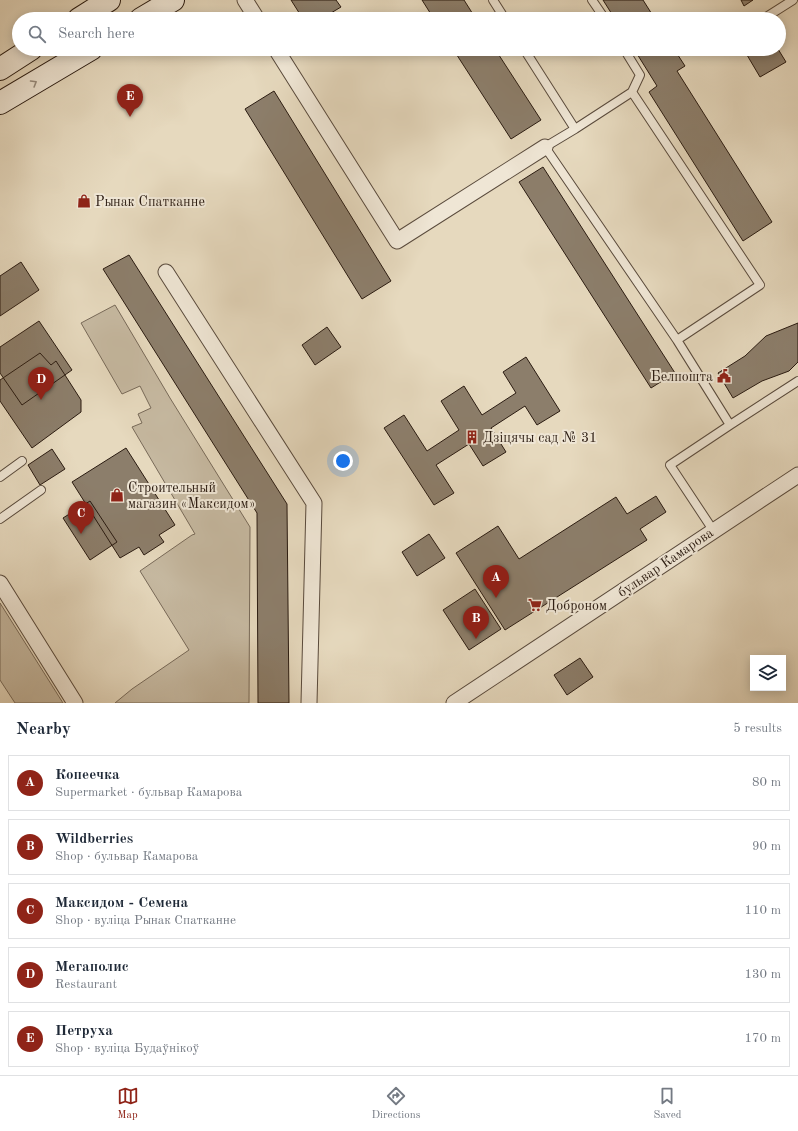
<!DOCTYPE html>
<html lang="en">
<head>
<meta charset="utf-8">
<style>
	:root { --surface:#fff; --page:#f2f2f3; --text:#1f2937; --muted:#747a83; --line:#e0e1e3; --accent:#8f2418 }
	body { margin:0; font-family:"Old Standard TT",serif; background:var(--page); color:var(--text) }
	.controls { position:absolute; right:12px; bottom:12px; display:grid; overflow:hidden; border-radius:0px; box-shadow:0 2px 10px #0003 }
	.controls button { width:36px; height:36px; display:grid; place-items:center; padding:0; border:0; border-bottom:1px solid var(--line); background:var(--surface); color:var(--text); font:20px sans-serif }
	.you { position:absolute; left:343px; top:461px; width:14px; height:14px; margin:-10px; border:3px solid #fff; border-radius:50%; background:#1a73e8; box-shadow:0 0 0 6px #1a73e833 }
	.badge { display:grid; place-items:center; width:26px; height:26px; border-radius:50%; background:var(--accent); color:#fff; font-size:13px; font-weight:700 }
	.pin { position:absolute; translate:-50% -33px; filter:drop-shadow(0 1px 2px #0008) }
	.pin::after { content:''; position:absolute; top:21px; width:14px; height:12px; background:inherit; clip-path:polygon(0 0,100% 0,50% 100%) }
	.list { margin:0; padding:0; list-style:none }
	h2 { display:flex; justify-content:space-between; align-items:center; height:52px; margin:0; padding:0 16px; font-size:17px }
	h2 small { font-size:13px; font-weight:400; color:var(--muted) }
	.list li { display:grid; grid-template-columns:26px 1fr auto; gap:12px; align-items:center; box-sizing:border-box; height:56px; margin:0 8px 8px; padding:0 8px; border:1px solid var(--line); border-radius:0px }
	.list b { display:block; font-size:15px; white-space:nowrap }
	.list p { margin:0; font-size:13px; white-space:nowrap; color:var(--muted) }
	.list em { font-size:13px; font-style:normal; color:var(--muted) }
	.icon { flex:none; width:22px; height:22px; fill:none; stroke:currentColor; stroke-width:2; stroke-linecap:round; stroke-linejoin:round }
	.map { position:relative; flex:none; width:798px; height:703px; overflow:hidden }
	.search { position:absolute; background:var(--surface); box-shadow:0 2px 10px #0003; left:12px; right:12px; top:12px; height:44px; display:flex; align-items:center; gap:10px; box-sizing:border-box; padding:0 14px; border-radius:22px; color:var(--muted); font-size:15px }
	.sheet { height:372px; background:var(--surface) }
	nav { display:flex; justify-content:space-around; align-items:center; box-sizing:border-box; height:56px; border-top:1px solid var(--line); background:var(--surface); font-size:11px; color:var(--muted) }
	nav a { display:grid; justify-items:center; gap:2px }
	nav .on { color:var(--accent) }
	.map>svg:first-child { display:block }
	.green { fill:#c6b9a1; stroke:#786a59 }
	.building { fill:#8c7e6b; stroke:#2a1b11 }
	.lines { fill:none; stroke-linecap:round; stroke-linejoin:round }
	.lane-casing { stroke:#594a3c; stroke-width:10 }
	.street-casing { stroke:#594a3c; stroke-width:17 }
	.secondary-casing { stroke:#2a1b11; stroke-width:24 }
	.lane { stroke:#efe6d5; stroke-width:8 }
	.street { stroke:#efe6d5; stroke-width:15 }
	.secondary { stroke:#efe6d5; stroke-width:22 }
	.oneway { stroke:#968b7d }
	.labels { text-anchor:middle; stroke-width:4; stroke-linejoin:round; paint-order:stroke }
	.poi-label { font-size:14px; fill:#2a1b11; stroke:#efe6d5; text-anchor:start }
	.street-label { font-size:14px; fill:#2a1b11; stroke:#efe6d5 }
</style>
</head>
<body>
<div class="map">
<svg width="798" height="703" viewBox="0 0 798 703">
	<rect width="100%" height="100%" fill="#e6d9be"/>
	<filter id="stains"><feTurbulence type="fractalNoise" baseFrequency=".005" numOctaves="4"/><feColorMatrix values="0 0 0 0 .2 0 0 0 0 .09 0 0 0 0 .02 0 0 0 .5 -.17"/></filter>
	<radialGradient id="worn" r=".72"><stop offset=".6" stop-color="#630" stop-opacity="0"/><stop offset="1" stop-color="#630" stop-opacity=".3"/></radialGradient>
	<path class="green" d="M115,305L170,398L250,527L249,703H115L132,689L189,650L140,571L192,535L195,534L132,427L142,423L138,414L151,408L140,386L122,394L81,323Z
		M0,603L63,703H15L0,680Z"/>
	<path class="building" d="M291,0H336L341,7L321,19H303Z
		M422,0H464L476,19H434Z
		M603,0H643L655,19H615Z
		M741,0H753L744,6Z
		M453,49H495L541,120L511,139Z
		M634,49H674L685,66L677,71L772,222L743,241L649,92L657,86Z
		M757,49H778L786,62L760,77L747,55Z
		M274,91L391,281L362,299L245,109Z
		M543,167L675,373L651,388L519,182Z
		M129,255L287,504L289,703H258L257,513L103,269Z
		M21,262L39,290L0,316V276Z
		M39,321L72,370L22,405L0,373V347Z
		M798,323V362L789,371L762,381L733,398L718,373L745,356L766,336Z
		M327,327L341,347L315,365L302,345Z
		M40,353L51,365L56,361L81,400V412L32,448L0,401V380Z
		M526,357L560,411L537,425L525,406L491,428L506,452L483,466L469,444L436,465L454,493L434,505L384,428L404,415L427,451L459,430L441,401L464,386L482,415L516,393L503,372Z
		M126,448L175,525L159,535L164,542L144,555L139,547L120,558L72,482Z
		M52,449L65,469L40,485L28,465Z
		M656,496L666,512L640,529L647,540L505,630L456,553L498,526L519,559L616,497L627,514Z
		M90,501L117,542L90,560L63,518Z
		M429,534L445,558L417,576L402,552Z
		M475,589L501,629L469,650L443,610Z
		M580,658L593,677L567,695L554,675Z"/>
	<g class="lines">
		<g class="lane-casing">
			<path id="lane" d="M493,0L505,19
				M592,0L605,19
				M763,19L793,0
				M524,49L575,129L632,92
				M624,49L640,75L632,92L760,285L677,340
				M575,129L545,147L677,340L730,425L798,381
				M0,477L22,461
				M0,519L41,490
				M713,530L670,465L730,425"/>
		</g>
		<g class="street-casing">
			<path id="street" d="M245,0L257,19
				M276,49L397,241L545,147
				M166,272L314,503L309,703
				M0,583L75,703
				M454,703L798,475"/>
		</g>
		<g class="secondary-casing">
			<path id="secondary" d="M79,19L109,0
				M141,19L173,0
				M0,69L31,49
				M0,103L91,49"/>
		</g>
		<use href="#lane" class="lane"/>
		<use href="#street" class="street"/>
		<use href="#secondary" class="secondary"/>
	</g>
	<defs><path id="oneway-chevron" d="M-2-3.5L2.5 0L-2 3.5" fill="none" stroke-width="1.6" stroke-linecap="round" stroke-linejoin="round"/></defs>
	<use class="oneway" href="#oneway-chevron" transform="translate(34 83) rotate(-31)"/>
	<defs>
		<g id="shop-bare" transform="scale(1.08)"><path d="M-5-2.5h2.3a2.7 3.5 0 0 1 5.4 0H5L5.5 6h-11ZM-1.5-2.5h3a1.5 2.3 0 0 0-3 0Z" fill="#8f2418" stroke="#efe6d5" stroke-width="2.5" paint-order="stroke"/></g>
		<g id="civic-bare" transform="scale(1.08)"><path d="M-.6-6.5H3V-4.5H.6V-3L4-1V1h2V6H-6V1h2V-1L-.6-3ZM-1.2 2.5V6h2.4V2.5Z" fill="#8f2418" stroke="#efe6d5" stroke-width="2.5" paint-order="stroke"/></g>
		<g id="building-bare" transform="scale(1.08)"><path d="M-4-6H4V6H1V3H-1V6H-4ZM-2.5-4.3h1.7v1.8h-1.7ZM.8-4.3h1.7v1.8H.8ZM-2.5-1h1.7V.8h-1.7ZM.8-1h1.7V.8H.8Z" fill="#8f2418" stroke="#efe6d5" stroke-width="2.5" paint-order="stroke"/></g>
		<g id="supermarket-bare" transform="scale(1.08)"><path d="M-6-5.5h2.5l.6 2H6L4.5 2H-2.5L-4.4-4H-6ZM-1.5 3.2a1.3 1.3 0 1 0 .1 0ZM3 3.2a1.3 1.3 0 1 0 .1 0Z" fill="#8f2418" stroke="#efe6d5" stroke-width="2.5" paint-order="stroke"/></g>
	</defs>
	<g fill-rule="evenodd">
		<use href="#shop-bare" x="84" y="201"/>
		<use href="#civic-bare" x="724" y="376"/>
		<use href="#building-bare" x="472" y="437"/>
		<use href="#shop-bare" x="117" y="495"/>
		<use href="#supermarket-bare" x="535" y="605"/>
	</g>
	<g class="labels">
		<g class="poi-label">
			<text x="95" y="206">Рынак Спатканне</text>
			<text x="713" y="381" text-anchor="end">Белпошта</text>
			<text x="483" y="442">Дзіцячы сад № 31</text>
			<text x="128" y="492">Строительный<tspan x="128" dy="16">магазин «Максидом»</tspan></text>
			<text x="546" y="610">Доброном</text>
		</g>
		<g class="street-label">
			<text transform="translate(665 562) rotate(-34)" y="5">бульвар Камарова</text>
		</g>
	</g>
	<rect width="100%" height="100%" filter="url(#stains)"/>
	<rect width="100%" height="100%" fill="url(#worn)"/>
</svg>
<div class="controls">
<button><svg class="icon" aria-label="layers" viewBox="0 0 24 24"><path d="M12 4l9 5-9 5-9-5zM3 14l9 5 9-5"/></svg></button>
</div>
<div class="you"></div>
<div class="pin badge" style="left:496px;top:598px">A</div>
<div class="pin badge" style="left:476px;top:639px">B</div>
<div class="pin badge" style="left:81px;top:534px">C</div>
<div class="pin badge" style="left:41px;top:400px">D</div>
<div class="pin badge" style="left:130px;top:117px">E</div>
<div class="search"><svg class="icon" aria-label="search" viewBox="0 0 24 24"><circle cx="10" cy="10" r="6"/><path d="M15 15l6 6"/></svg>Search here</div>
</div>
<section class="sheet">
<h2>Nearby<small>5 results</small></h2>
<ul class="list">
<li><span class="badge">A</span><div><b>Копеечка</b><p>Supermarket · бульвар Камарова</p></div><em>80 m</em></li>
<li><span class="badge">B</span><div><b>Wildberries</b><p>Shop · бульвар Камарова</p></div><em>90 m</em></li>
<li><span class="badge">C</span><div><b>Максидом - Семена</b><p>Shop · вуліца Рынак Спатканне</p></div><em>110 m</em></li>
<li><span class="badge">D</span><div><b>Мегаполис</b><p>Restaurant</p></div><em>130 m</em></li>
<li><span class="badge">E</span><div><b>Петруха</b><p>Shop · вуліца Будаўнікоў</p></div><em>170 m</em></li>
</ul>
</section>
<nav>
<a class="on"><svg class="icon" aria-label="map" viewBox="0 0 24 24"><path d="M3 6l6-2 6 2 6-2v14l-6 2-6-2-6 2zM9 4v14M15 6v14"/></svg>Map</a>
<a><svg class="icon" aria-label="directions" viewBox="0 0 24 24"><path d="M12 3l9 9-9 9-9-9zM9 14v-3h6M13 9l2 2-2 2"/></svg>Directions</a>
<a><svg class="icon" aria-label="saved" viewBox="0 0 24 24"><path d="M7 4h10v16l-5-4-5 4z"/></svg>Saved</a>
</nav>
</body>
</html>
